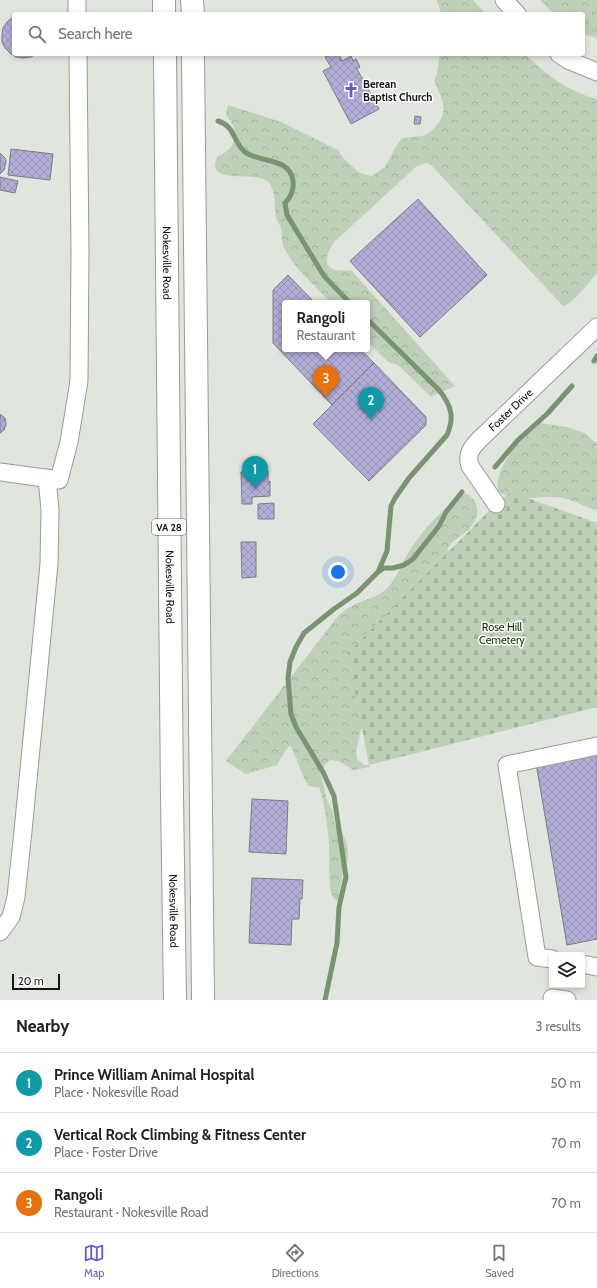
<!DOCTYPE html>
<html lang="en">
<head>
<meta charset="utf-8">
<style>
	:root { --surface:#fff; --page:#f6f6f6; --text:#222; --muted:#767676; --line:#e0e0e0; --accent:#6f54ce }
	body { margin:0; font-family:Cabin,sans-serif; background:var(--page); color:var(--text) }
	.controls { position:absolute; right:12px; bottom:12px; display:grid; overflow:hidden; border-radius:4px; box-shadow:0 2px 6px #0003 }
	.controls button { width:36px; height:36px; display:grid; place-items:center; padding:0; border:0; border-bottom:1px solid var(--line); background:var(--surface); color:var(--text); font:20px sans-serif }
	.scale { position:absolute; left:12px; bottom:10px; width:48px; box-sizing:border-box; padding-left:4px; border:2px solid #141613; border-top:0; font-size:11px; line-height:14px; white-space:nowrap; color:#141613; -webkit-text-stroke:3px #fff; paint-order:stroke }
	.you { position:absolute; left:338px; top:572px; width:14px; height:14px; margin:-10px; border:3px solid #fff; border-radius:50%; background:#1a73e8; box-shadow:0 0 0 6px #1a73e833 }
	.badge { display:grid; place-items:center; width:26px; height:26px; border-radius:50%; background:var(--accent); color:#fff; font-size:13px; font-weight:700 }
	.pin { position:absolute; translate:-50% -33px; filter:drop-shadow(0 1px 2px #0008) }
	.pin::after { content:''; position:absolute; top:21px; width:14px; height:12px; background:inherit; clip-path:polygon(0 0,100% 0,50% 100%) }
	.popup { position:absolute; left:282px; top:300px; width:88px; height:52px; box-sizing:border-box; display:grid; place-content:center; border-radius:4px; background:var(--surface); filter:drop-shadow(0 1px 3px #0005); font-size:13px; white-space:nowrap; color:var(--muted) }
	.popup b { font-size:15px; color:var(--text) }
	.popup::after { content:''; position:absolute; left:50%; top:100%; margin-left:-8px; border:8px solid transparent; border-top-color:var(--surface) }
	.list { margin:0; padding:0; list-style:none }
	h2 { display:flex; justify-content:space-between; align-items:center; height:52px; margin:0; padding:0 16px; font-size:17px }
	h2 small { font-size:13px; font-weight:400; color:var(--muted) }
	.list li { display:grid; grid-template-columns:26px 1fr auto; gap:12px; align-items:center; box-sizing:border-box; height:60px; padding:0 16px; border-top:1px solid var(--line) }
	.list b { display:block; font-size:15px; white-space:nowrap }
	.list p { margin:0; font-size:13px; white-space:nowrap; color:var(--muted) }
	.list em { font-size:13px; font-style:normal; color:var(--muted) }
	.icon { flex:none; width:22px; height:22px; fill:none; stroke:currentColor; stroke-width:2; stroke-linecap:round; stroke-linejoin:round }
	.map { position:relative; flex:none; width:597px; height:1000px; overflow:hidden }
	.search { position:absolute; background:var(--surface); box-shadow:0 2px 6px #0003; left:12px; right:12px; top:12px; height:44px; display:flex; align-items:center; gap:10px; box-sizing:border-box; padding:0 14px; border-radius:4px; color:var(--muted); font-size:15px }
	.sheet { height:232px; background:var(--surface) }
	nav { display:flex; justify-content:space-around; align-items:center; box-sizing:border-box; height:56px; border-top:1px solid var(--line); background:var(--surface); font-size:11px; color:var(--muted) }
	nav a { display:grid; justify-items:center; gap:2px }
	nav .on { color:var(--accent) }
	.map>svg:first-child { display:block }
	.forest { fill:url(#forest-crowns) }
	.cemetery { fill:url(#cemetery-stones) }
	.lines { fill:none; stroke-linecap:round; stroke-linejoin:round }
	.stream { stroke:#7a9370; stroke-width:5 }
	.building { fill:url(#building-cross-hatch); stroke:#7c7c83 }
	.minor-casing { stroke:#979c95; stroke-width:19 }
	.highway-casing { stroke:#979c95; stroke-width:24 }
	.minor { stroke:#fff; stroke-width:17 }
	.highway { stroke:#fff; stroke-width:22 }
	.labels { text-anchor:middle; stroke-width:3; stroke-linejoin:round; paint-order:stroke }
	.shield { fill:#fff; stroke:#5a5c5a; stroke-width:1 }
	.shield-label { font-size:10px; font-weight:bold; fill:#141613 }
	.poi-label { font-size:11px; font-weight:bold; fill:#141613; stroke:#fff; text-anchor:start }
	.street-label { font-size:11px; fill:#141613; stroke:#fff }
	.park-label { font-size:11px; fill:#103400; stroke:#fff }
</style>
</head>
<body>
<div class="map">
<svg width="597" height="1000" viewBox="0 0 597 1000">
	<defs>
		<pattern id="forest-crowns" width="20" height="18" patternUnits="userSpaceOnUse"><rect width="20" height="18" fill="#bed1b8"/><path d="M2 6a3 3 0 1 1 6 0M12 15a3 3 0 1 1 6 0" fill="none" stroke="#a2b39d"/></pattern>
		<pattern id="cemetery-stones" width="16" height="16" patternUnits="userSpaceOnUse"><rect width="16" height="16" fill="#bed1b8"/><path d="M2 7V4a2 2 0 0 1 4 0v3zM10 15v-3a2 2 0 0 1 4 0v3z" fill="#a2b39d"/></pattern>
		<pattern id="building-cross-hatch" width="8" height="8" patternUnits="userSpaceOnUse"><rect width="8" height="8" fill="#b1add7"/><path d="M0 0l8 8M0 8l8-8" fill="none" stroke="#9794b8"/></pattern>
	</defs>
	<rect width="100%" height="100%" fill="#e0e5de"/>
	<path class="forest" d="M437,0H473L486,14H441Z
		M540,0H597V38L583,34V14H554Z
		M440,54H525C545,74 569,92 597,99V273C590,281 573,304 563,306L431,165L426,163L417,166L334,242C328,251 320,267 336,270C342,271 346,270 352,271L455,386L431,397L398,365L388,362L367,341V303H331L298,269L290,258L283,246L281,227L276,219L274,194L270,183C267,181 264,179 261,178C248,174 203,183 218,156C238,149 239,129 226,115L228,105L281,122L338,150L344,159L356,170L362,174L372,176L385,167L395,148L402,138C409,137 415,137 422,136C428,134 433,130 437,125C450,109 441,97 434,81L437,73Z
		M540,423L567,427L584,433L597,444V511C583,506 570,498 555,497C534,496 519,503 499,492C494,479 505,460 513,449C520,440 532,432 540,423Z
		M466,493C482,503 480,517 468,530C461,537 451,540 447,550L454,553L355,688L362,726L356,750L357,759L364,765H369L370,767L353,770L339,761L330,760L325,765L321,775L327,800L333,812L335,824L343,834L347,844L348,858L343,872L338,902C336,900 333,897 332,895C328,886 330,854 329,842C327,824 325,804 319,787L309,786C302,779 297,756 290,745L285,751L277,765L246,774L226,761L338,616C342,613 346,609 350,607C364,598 379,599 390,585C397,576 401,565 407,555C418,535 446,504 466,493Z"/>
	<path class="cemetery" d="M511,492L597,523V707L369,765L348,653L496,504Z"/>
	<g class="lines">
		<path class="stream" d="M218,121C235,126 233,142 245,152C259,163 290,157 293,181C294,189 291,197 285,203L287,215L324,276L350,303
			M594,361L597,356
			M495,467L518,440L547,414L572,386
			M378,572L384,568H393L404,565L413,559L439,526L446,512L462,492
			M325,1000L337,943L339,907L346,877L334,796L323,772L296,727L291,714L288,678L290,662L296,647L304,633L334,609L357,593L378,572L387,551L391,506L395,498L409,478L447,435C455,417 451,405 439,390L367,319"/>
	</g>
	<path class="building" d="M14,16V54H36L31,57L23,58L16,57L10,53L5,48L2,42V35L3,28L7,22Z
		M331,54H339L342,61L351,56L353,61L356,59L360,67L357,69L379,109L351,124L323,71L331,67L325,57Z
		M415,116L421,117L420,124H414Z
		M11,149L53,154L50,180L8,175Z
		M0,153L5,158L6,162L4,170L0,174Z
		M0,177L18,181L15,193L0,190Z
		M418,199L487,275L420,337L350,261Z
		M288,275L315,303H285V349H360L374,363L332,405L273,343V290Z
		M374,363L426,417V425L369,481L313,424Z
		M0,414L5,418L6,424L4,430L0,433Z
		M268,471V482L270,481V496L252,497V504H242L241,472Z
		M274,503V519H258V504Z
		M241,542H256V577L242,578Z
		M597,752V939L567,945L536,763Z
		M252,799L288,801L286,854L249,852Z
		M252,878L303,880L302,899L300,898L299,919H292L291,945L249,943Z"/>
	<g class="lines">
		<g class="minor-casing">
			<g id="minor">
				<path d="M77,0V14"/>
				<path d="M504,0L517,14"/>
				<path d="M559,54L570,61L597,72"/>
				<path d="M0,472L59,480L69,442L79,381L80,251L78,54"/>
				<path id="s1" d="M496,504L470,466C466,454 472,447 480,439L597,327"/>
				<path d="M0,932L11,917L16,897L23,831L49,564L50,510L47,478"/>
				<path d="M552,959L537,957L507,765L597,746"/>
				<path d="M582,964L597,967"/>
				<path d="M552,998L567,1000"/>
			</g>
		</g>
		<g class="highway-casing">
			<g id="highway">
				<path d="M164,0V14"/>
				<path d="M192,0L193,14"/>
				<path id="s2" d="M165,54L172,795L175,1000"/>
				<path d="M193,54L203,1000"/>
			</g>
		</g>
		<use href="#minor" class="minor"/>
		<use href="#highway" class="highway"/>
	</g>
	<defs>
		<g id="church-bare" transform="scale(1.2)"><path d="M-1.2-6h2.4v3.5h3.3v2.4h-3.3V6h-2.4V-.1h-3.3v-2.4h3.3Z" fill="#6f54ce" stroke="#fff" stroke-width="2.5" paint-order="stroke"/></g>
	</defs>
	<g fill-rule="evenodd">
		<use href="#church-bare" x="351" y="90"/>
	</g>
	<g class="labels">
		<rect class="shield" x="152" y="519" width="34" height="16" rx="3"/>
		<g class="shield-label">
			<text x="169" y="531">VA 28</text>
		</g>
		<g class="poi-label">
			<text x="363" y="88">Berean<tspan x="363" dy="13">Baptist Church</tspan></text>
		</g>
		<g class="street-label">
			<text dy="4" stroke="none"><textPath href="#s2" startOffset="209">Nokesville Road</textPath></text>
			<text dy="4" stroke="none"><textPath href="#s1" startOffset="119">Foster Drive</textPath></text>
			<text dy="4" stroke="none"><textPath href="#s2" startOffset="533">Nokesville Road</textPath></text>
			<text dy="4" stroke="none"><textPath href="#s2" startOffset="857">Nokesville Road</textPath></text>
		</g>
		<g class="park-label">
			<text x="502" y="631">Rose Hill<tspan x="502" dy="13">Cemetery</tspan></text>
		</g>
	</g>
</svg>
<div class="controls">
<button><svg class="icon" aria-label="layers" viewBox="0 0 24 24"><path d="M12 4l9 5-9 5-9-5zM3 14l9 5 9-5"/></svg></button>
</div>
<div class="scale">20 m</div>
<div class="you"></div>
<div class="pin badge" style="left:255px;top:489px;background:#0f9aa8">1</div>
<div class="pin badge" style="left:371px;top:420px;background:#0f9aa8">2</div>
<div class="pin badge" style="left:326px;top:398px;background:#e8710a">3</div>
<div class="popup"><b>Rangoli</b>Restaurant</div>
<div class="search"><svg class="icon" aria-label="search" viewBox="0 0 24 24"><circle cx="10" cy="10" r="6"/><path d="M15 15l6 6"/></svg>Search here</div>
</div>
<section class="sheet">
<h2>Nearby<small>3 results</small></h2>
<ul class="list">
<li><span class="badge" style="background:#0f9aa8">1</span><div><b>Prince William Animal Hospital</b><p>Place · Nokesville Road</p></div><em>50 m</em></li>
<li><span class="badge" style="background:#0f9aa8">2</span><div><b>Vertical Rock Climbing &amp; Fitness Center</b><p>Place · Foster Drive</p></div><em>70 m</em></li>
<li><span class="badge" style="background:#e8710a">3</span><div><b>Rangoli</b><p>Restaurant · Nokesville Road</p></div><em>70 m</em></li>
</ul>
</section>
<nav>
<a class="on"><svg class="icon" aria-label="map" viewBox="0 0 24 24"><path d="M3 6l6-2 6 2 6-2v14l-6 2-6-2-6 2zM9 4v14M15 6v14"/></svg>Map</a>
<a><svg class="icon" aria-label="directions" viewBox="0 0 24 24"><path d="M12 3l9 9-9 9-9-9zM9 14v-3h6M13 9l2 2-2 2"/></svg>Directions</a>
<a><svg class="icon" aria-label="saved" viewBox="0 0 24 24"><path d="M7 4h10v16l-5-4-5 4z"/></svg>Saved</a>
</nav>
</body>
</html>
